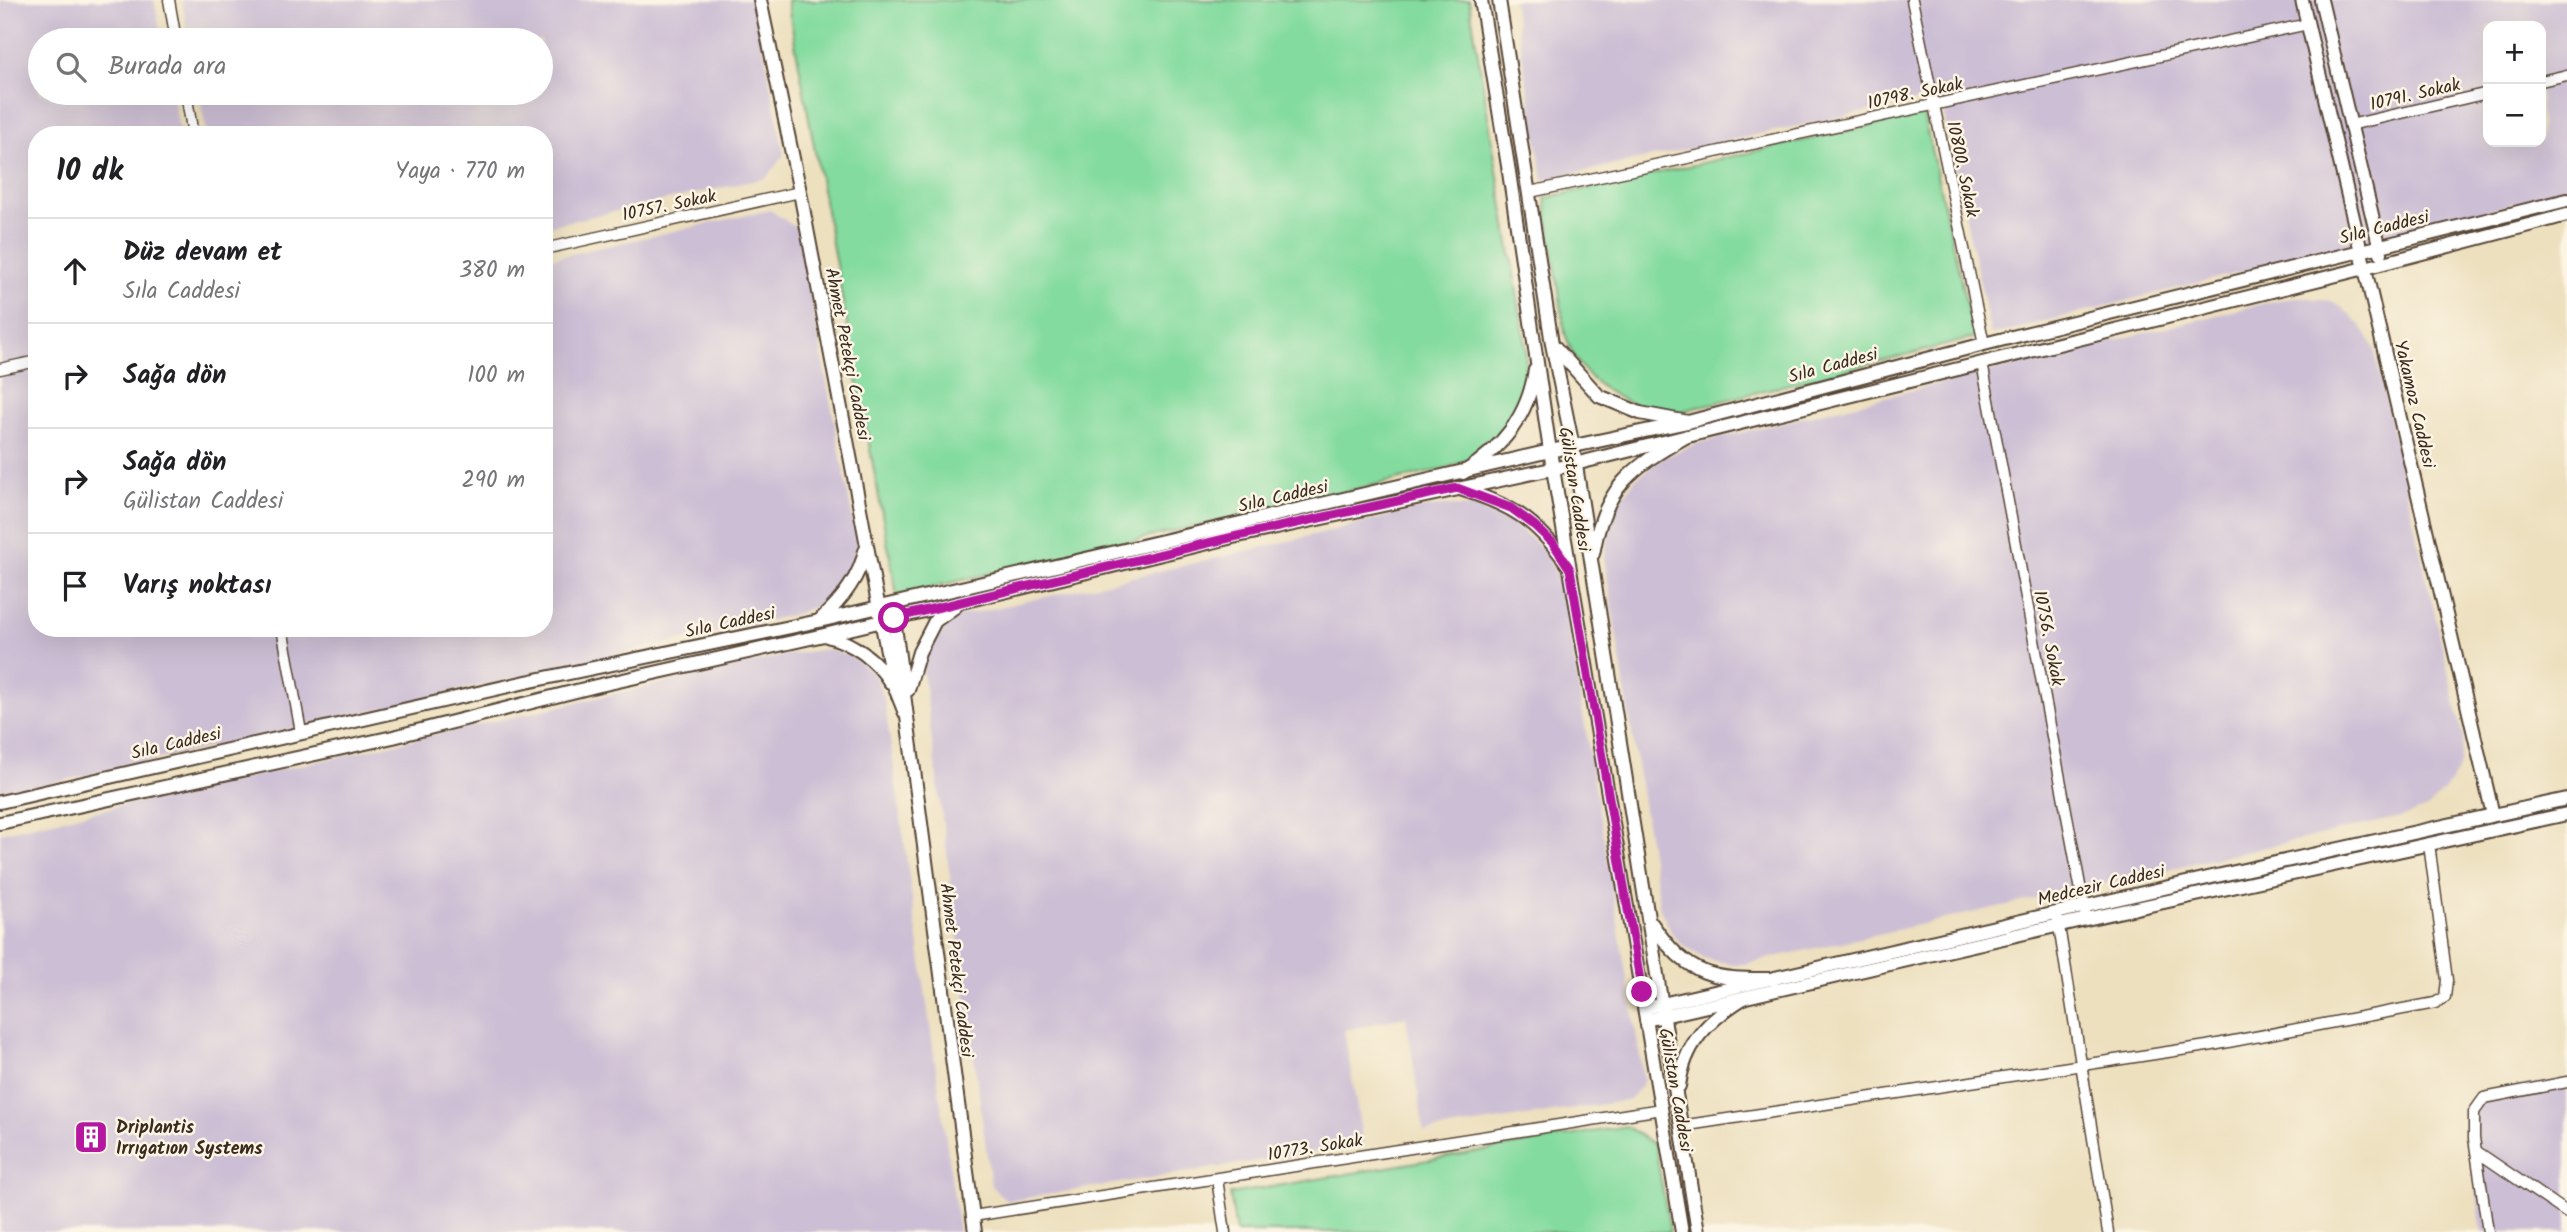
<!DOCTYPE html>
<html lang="tr">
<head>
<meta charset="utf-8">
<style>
	:root { --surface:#fff; --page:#f2f2f2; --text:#202124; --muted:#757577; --line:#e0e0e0 }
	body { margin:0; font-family:Kalam,sans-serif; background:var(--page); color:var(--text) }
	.controls { position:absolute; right:21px; top:21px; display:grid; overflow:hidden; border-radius:14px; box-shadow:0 7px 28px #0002 }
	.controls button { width:63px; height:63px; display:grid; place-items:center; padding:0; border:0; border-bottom:2px solid var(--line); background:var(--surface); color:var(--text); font:35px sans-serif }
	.stop { position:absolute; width:21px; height:21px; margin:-16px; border:5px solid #b5179e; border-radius:50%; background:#fff }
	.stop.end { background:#b5179e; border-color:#fff; box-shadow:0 2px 7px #0008 }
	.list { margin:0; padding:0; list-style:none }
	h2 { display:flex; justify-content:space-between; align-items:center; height:91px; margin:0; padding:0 28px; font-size:30px }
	h2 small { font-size:23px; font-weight:400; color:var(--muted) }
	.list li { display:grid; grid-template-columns:46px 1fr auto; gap:21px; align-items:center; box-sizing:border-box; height:105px; padding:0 28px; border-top:2px solid var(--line) }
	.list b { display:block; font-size:26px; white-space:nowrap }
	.list p { margin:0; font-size:23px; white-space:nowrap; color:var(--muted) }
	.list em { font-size:23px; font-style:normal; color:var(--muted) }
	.icon { flex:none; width:38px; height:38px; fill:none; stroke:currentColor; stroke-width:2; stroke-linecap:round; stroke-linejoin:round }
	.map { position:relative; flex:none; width:2567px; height:1232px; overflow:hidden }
	.search { position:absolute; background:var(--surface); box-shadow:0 7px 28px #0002; left:28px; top:28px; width:525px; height:77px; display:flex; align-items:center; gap:18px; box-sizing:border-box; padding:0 24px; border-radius:38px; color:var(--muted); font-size:26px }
	.panel { position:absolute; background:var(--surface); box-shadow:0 7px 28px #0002; left:28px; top:126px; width:525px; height:511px; border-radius:28px }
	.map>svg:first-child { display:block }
	.industrial { fill:#ccbed4; fill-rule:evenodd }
	.green { fill:#83db9f; stroke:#5f825e; stroke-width:2 }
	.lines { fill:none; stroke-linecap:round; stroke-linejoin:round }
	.minor-casing { stroke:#564536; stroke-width:13 }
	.tertiary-casing { stroke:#564536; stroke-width:16 }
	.secondary-casing { stroke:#564536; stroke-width:16 }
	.minor { stroke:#fff; stroke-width:10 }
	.tertiary { stroke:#fff; stroke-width:12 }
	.secondary { stroke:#fff; stroke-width:12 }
	.route { stroke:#b5179e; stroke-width:9 }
	.labels { text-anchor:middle; stroke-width:5; stroke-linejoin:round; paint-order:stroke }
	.street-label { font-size:18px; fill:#3b2a1e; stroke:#fcf5e5 }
	.poi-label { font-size:18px; font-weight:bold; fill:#3b2a1e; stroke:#fcf5e5; text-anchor:start }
</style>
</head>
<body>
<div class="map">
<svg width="2567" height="1232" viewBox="0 0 2567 1232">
	<rect width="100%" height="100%" fill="#fcf5e5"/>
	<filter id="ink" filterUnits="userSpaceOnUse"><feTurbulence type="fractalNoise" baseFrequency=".0143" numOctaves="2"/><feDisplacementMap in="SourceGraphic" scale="14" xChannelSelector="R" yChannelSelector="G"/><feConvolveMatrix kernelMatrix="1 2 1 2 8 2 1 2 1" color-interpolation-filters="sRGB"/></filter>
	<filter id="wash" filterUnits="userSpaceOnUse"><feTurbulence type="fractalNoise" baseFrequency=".00686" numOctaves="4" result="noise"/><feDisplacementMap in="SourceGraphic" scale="28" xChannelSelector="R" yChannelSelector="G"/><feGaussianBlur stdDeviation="1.57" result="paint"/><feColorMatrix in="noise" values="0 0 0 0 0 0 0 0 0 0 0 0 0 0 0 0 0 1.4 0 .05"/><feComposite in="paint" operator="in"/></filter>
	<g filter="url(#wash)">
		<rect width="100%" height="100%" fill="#ede0bf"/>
		<path class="industrial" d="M0,0H154L162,40H40V93H172L180,135H37V628H544V260L770,210L798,229L857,542L850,570L844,581L825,602L797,614L0,795Z
			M182,0H754L784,155L766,178L544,227V135H207L199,93H541V40H189Z
			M1513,0H2567V190L1991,335L1940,96L1543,180ZM2488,26H2541V142H2488Z
			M2304,297L2329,301L2341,307L2361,326L2374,348L2463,737L2460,765L2450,784L2435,801L2427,808L2405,816L1744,964H1730L1703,958L1681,944L1671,932L1660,909L1604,557L1612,517L1618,504L1636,478L1663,458L1695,444L2278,300Z
			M1440,506L1476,507L1511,522L1541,547L1561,582L1644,1081L1630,1100L1424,1132L1406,1017L1344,1030L1363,1144L1007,1201L991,1186L921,657L956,617L1265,547L1418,509Z
			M827,649L851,656L869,670L877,679L884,698L959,1232H0V833L786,655Z
			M2567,1079V1232H2482L2468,1134L2471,1107L2475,1096L2481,1092Z"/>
		<path class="green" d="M787,0H1469L1526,347C1527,407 1503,450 1444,469L897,595Z
			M1923,114L1974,338L1674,413C1624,408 1579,383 1565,333L1545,198Z
			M1626,1126L1655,1145L1670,1232H1236L1230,1194Z"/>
	</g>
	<g filter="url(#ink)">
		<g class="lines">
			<g class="minor-casing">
				<path id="minor" d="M169,0L176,40
					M1912,0L1984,344
					M2541,81L2567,75
					M186,93L193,135
					M2350,125L2488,93
					M1530,192L2308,24
					M544,249L800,192
					M1982,363L2085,912
					M0,369L37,361
					M282,628L301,732
					M2058,920L2108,1232
					M1681,1126L2207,1046L2435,1003L2445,997L2447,980L2429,844
					M2476,1151L2567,1213
					M1217,1179L1225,1232
					M973,1216L1662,1109
					M2488,1232L2474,1138V1112L2484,1098L2567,1082"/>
			</g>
			<g class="tertiary-casing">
				<path id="tertiary" d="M760,0L800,192L893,683L905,713
					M2302,0L2493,815
					M2321,0L2381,253
					M893,611L975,1232
					M820,620C841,601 859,579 865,551
					M827,636C853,643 876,659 890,682
					M908,690L919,652L935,621L956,606
					M0,802L526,682L819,621L1550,451L1688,422L1984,344L2567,200
					M0,823L393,737L596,686L824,635L1233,537L1575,464L2365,268L2567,215
					M1645,1008L2212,877L2567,799
					M1646,1020L2086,919L2567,814"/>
			</g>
			<g class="secondary-casing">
				<path id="secondary" d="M1481,0L1509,172L1550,451L1682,1232
					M1499,0L1552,344L1573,447L1698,1232
					M1554,346L1599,396L1640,413L1688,422
					M1463,473C1502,448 1528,417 1535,370
					M1457,488C1510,504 1536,519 1568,565
					M1593,554C1604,487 1631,468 1687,436
					M1652,924C1688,977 1714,980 1774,979
					M1679,1086C1684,1045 1707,1021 1742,999"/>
			</g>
			<use href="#minor" class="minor"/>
			<use href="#tertiary" class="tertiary"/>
			<use href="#secondary" class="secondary"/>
		</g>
	</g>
	<g class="lines" filter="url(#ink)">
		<path class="route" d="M894,618L1233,537L1457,488L1511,508L1534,525L1553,543L1570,569L1642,992"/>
	</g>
	<defs>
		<g id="building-square" transform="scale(1.75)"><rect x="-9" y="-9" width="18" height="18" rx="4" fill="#b5179e" stroke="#fcf5e5"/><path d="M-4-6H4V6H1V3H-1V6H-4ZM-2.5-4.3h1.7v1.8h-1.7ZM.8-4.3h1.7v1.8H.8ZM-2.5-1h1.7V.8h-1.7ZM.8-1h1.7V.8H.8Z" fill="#fff"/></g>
	</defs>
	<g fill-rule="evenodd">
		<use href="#building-square" x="91" y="1137"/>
	</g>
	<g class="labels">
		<g class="street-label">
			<text transform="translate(1915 93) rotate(-12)" y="6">10798. Sokak</text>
			<text transform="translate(2415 94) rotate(-13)" y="6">10791. Sokak</text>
			<text transform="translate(1963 169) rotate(78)" y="6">10800. Sokak</text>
			<text transform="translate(669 205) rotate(-12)" y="6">10757. Sokak</text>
			<text transform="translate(2384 227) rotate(-14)" y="6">Sıla Caddesi</text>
			<text transform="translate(848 354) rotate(79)" y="6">Ahmet Petekçi Caddesi</text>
			<text transform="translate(1833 365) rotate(-15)" y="6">Sıla Caddesi</text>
			<text transform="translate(2415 404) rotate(77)" y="6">Yakamoz Caddesi</text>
			<text transform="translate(1575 489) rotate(81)" y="6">Gülistan Caddesi</text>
			<text transform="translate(1283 496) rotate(-13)" y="6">Sıla Caddesi</text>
			<text transform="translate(730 622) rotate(-12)" y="6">Sıla Caddesi</text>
			<text transform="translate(2049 638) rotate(79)" y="6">10756. Sokak</text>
			<text transform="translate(176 743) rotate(-13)" y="6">Sıla Caddesi</text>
			<text transform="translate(2101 885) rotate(-13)" y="6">Medcezir Caddesi</text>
			<text transform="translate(957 970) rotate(83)" y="6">Ahmet Petekçi Caddesi</text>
			<text transform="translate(1676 1090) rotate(80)" y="6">Gülistan Caddesi</text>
			<text transform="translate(1315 1147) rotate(-9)" y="6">10773. Sokak</text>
		</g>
		<g class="poi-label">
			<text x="116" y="1133">Driplantis<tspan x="116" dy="21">Irrıgatıon Systems</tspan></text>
		</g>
	</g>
</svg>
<div class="controls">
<button>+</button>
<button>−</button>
</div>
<div class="stop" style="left:894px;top:618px"></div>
<div class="stop end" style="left:1642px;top:992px"></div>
<div class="search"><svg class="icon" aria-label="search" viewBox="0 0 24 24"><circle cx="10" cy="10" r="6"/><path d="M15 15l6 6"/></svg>Burada ara</div>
<section class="panel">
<h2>10 dk<small>Yaya · 770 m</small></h2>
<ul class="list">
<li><svg class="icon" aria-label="ahead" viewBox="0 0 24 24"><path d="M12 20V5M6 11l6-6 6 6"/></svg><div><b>Düz devam et</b><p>Sıla Caddesi</p></div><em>380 m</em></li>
<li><svg class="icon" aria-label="right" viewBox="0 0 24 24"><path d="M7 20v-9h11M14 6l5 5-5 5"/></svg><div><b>Sağa dön</b></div><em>100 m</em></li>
<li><svg class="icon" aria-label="right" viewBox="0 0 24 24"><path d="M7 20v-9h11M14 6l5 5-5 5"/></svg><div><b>Sağa dön</b><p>Gülistan Caddesi</p></div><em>290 m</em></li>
<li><svg class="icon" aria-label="arrive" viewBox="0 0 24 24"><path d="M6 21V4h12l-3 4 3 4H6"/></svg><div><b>Varış noktası</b></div></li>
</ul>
</section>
</div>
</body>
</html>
